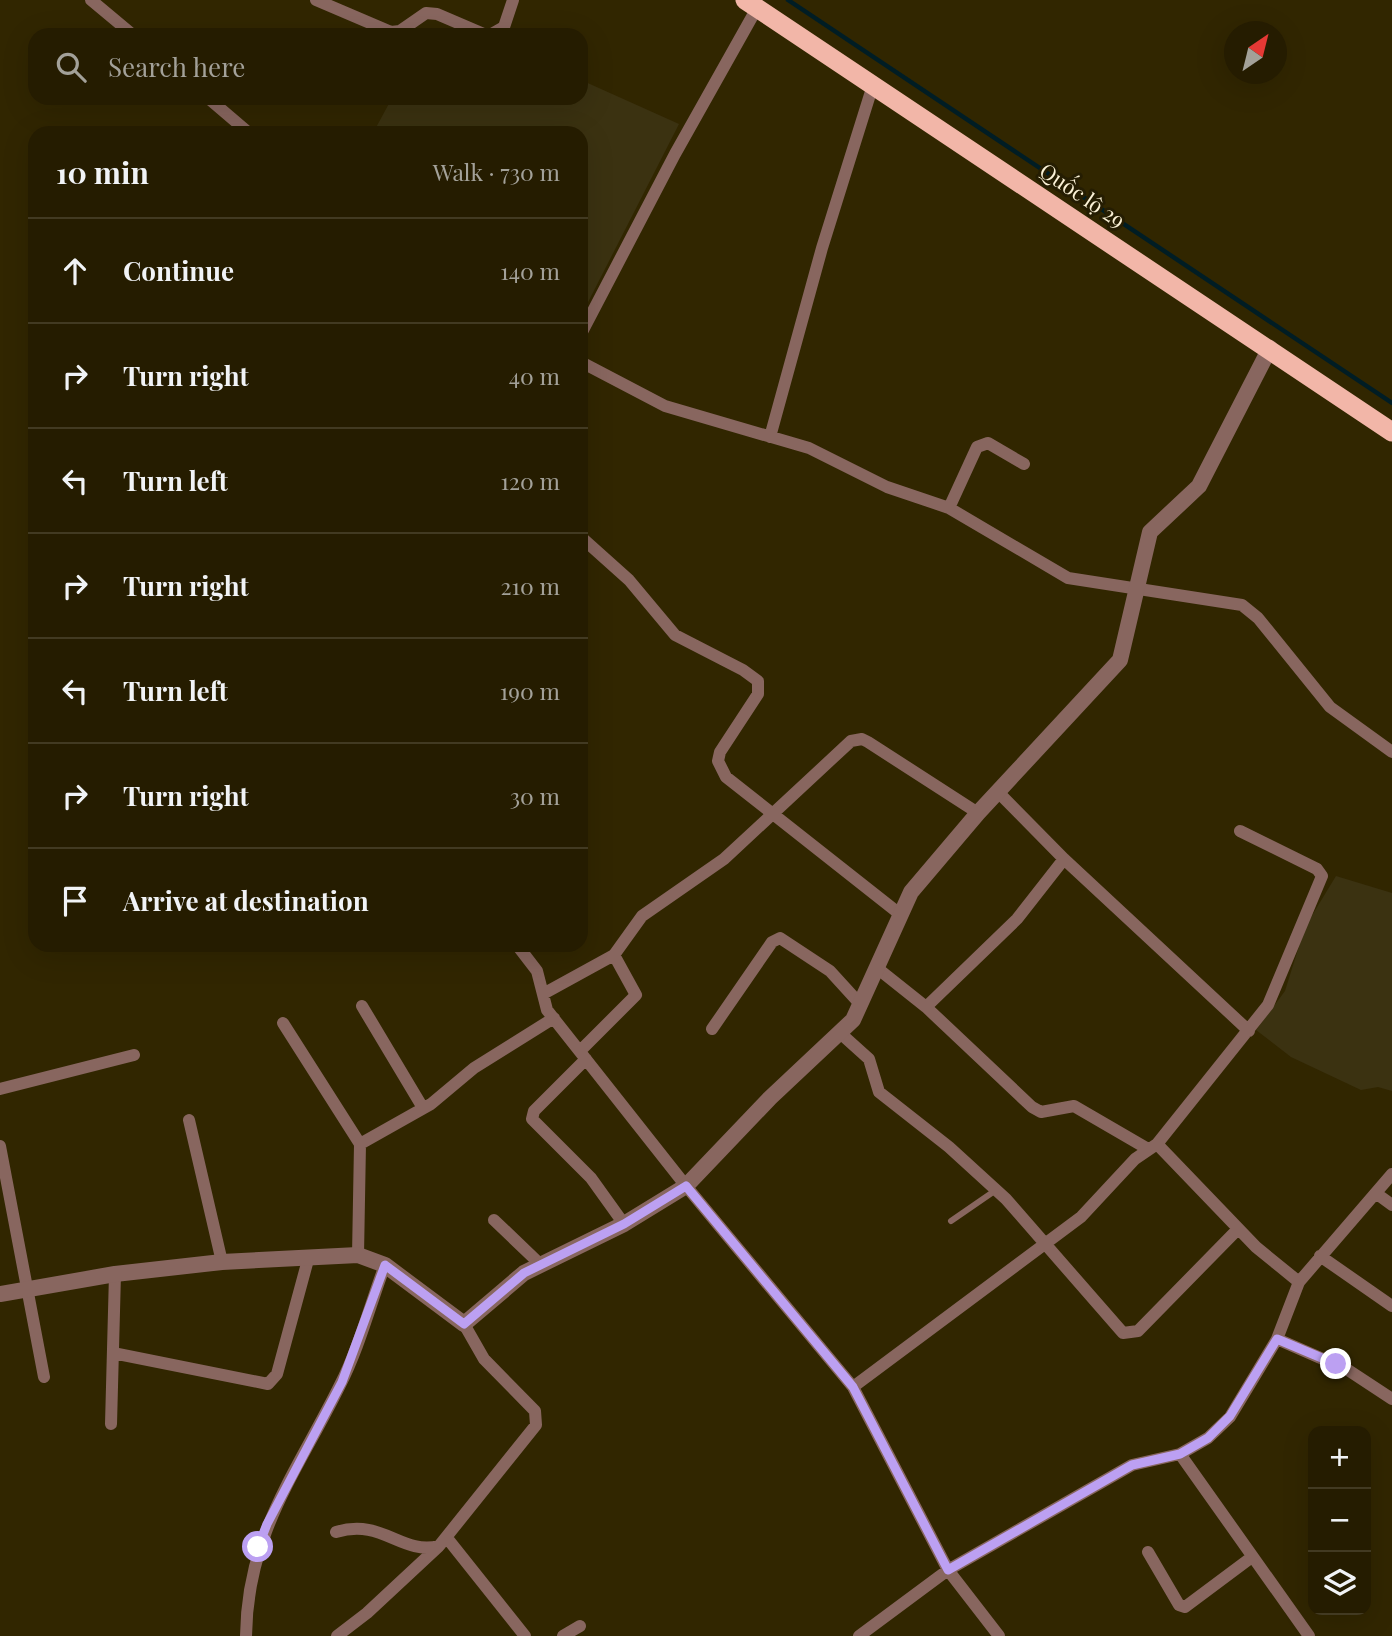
<!DOCTYPE html>
<html lang="en">
<head>
<meta charset="utf-8">
<style>
	:root { --surface:#251c00; --page:#31290f; --text:#f1f3f6; --muted:#a3a199; --line:#423a22 }
	body { margin:0; font-family:"Playfair Display",serif; background:var(--page); color:var(--text) }
	.controls { position:absolute; right:21px; bottom:21px; display:grid; overflow:hidden; border-radius:14px; box-shadow:0 7px 28px #0002 }
	.controls button { width:63px; height:63px; display:grid; place-items:center; padding:0; border:0; border-bottom:2px solid var(--line); background:var(--surface); color:var(--text); font:35px sans-serif }
	.compass { position:absolute; left:1224px; top:21px; width:63px; height:63px; border-radius:50%; background:var(--surface); box-shadow:0 7px 28px #0002; rotate:35deg }
	.stop { position:absolute; width:21px; height:21px; margin:-16px; border:5px solid #bca0f2; border-radius:50%; background:#fff }
	.stop.end { background:#bca0f2; border-color:#fff; box-shadow:0 2px 7px #0008 }
	.list { margin:0; padding:0; list-style:none }
	h2 { display:flex; justify-content:space-between; align-items:center; height:91px; margin:0; padding:0 28px; font-size:30px }
	h2 small { font-size:23px; font-weight:400; color:var(--muted) }
	.list li { display:grid; grid-template-columns:46px 1fr auto; gap:21px; align-items:center; box-sizing:border-box; height:105px; padding:0 28px; border-top:2px solid var(--line) }
	.list b { display:block; font-size:26px; white-space:nowrap }
	.list em { font-size:23px; font-style:normal; color:var(--muted) }
	.icon { flex:none; width:38px; height:38px; fill:none; stroke:currentColor; stroke-width:2; stroke-linecap:round; stroke-linejoin:round }
	.map { position:relative; flex:none; width:1392px; height:1636px; overflow:hidden }
	.search { position:absolute; background:var(--surface); box-shadow:0 7px 28px #0002; left:28px; top:28px; width:560px; height:77px; display:flex; align-items:center; gap:18px; box-sizing:border-box; padding:0 24px; border-radius:21px; color:var(--muted); font-size:26px }
	.panel { position:absolute; background:var(--surface); box-shadow:0 7px 28px #0002; left:28px; top:126px; width:560px; height:826px; border-radius:21px }
	.map>svg:first-child { display:block }
	.built { fill:#3b3211 }
	.lines { fill:none; stroke-linecap:round; stroke-linejoin:round }
	.stream { stroke:#001d24; stroke-width:4.5 }
	.service { stroke:#88665f; stroke-width:6 }
	.minor { stroke:#88665f; stroke-width:12 }
	.tertiary { stroke:#88665f; stroke-width:16 }
	.trunk { stroke:#f2b6a8; stroke-width:19 }
	.route { stroke:#bca0f2; stroke-width:9 }
	.labels { text-anchor:middle; stroke-width:6; stroke-linejoin:round; paint-order:stroke }
	.street-label { font-size:21px; fill:#fbf2d7; stroke:#251d02 }
</style>
</head>
<body>
<div class="map">
<svg width="1392" height="1636" viewBox="0 0 1392 1636">
	<rect width="100%" height="100%" fill="#312600"/>
	<path class="built" d="M581,80L679,124L581,316V133H373L392,98H581Z
		M1336,876L1392,893V1091L1378,1087L1361,1090L1291,1057L1256,1030L1285,991L1305,927Z"/>
	<g class="lines">
		<path class="stream" d="M788,0L1392,403"/>
		<path class="service" d="M951,1221L996,1190"/>
		<path class="minor" d="M91,0L133,35
			M316,0L391,32L400,31L426,13L437,14L486,35
			M490,35L504,27L513,0
			M208,98L249,133
			M581,334L675,154L757,8
			M581,362L665,406L809,448L887,487L949,508L1068,578L1242,605L1258,618L1330,707L1392,752
			M770,437L822,248L873,85
			M949,508L977,447L988,443L1024,464
			M581,537L629,580L675,635L743,670L758,681V694L720,752L718,761L726,777L901,915
			M999,793L1064,859L1249,1031
			M517,945L537,971L547,1010L686,1186L853,1387L948,1570L999,1636
			M877,968L926,1007L1032,1107L1041,1112L1074,1106L1148,1149
			M543,994L614,955L642,916L724,859L851,741L862,739L868,742L978,813
			M362,1006L423,1108
			M926,1007L1017,919L1064,859
			M283,1023L360,1144L358,1255
			M712,1029L772,942L780,938L830,971L861,1005
			M839,1032L869,1059L879,1092L949,1147L1006,1199L1123,1333L1138,1331L1238,1229
			M580,1051L636,995L614,955
			M586,1059L534,1111L532,1119L591,1178L624,1224
			M0,1089L134,1055
			M189,1120L222,1262
			M360,1144L431,1104L474,1068L554,1018
			M1157,1144L1256,1247L1299,1282
			M0,1146L44,1377
			M1377,1194L1392,1205
			M494,1220L540,1264
			M1320,1256L1392,1306
			M1277,1339L1348,1370L1392,1399
			M113,1353L268,1384L277,1374L309,1256
			M853,1387L1081,1217L1135,1159L1157,1144L1268,1005L1322,876L1317,869L1240,831
			M111,1424L115,1274
			M1180,1454L1309,1636
			M336,1532C383,1518 400,1555 439,1546
			M447,1538L525,1636
			M1148,1552L1179,1605L1185,1607L1252,1557
			M246,1636C247,1534 297,1472 340,1385C359,1348 370,1305 385,1265
			M337,1636L367,1613L439,1546L536,1425L535,1411L484,1359L464,1324
			M563,1636L580,1626
			M859,1636L948,1570L1132,1465L1180,1454L1208,1438L1230,1417L1277,1339L1299,1282L1392,1174"/>
		<path class="tertiary" d="M0,1294L115,1274L222,1262L358,1255L385,1265L464,1324L524,1273L624,1224L686,1186L770,1098L853,1020L911,892L978,813L1120,660L1150,532L1199,486L1270,348"/>
		<path class="trunk" d="M745,0L1392,432"/>
	</g>
	<g class="lines">
		<path class="route" d="M258,1547L267,1524L342,1382L385,1265L464,1324L524,1273L624,1224L686,1186L853,1387L948,1570L1132,1465L1180,1454L1208,1438L1230,1416L1277,1339L1336,1364"/>
	</g>
	<g class="labels">
		<g class="street-label">
			<text transform="translate(1082 196) rotate(34)" y="7">Quốc lộ 29</text>
		</g>
	</g>
</svg>
<div class="controls">
<button>+</button>
<button>−</button>
<button><svg class="icon" aria-label="layers" viewBox="0 0 24 24"><path d="M12 4l9 5-9 5-9-5zM3 14l9 5 9-5"/></svg></button>
</div>
<svg class="compass" viewBox="-18 -18 36 36"><path d="M0-13l5 13h-10z" fill="#e53935"/><path d="M0 13l5-13h-10z" fill="#a3a199"/></svg>
<div class="stop" style="left:258px;top:1547px"></div>
<div class="stop end" style="left:1336px;top:1364px"></div>
<div class="search"><svg class="icon" aria-label="search" viewBox="0 0 24 24"><circle cx="10" cy="10" r="6"/><path d="M15 15l6 6"/></svg>Search here</div>
<section class="panel">
<h2>10 min<small>Walk · 730 m</small></h2>
<ul class="list">
<li><svg class="icon" aria-label="ahead" viewBox="0 0 24 24"><path d="M12 20V5M6 11l6-6 6 6"/></svg><div><b>Continue</b></div><em>140 m</em></li>
<li><svg class="icon" aria-label="right" viewBox="0 0 24 24"><path d="M7 20v-9h11M14 6l5 5-5 5"/></svg><div><b>Turn right</b></div><em>40 m</em></li>
<li><svg class="icon" aria-label="left" viewBox="0 0 24 24"><path d="M17 20v-9H6M10 6l-5 5 5 5"/></svg><div><b>Turn left</b></div><em>120 m</em></li>
<li><svg class="icon" aria-label="right" viewBox="0 0 24 24"><path d="M7 20v-9h11M14 6l5 5-5 5"/></svg><div><b>Turn right</b></div><em>210 m</em></li>
<li><svg class="icon" aria-label="left" viewBox="0 0 24 24"><path d="M17 20v-9H6M10 6l-5 5 5 5"/></svg><div><b>Turn left</b></div><em>190 m</em></li>
<li><svg class="icon" aria-label="right" viewBox="0 0 24 24"><path d="M7 20v-9h11M14 6l5 5-5 5"/></svg><div><b>Turn right</b></div><em>30 m</em></li>
<li><svg class="icon" aria-label="arrive" viewBox="0 0 24 24"><path d="M6 21V4h12l-3 4 3 4H6"/></svg><div><b>Arrive at destination</b></div></li>
</ul>
</section>
</div>
</body>
</html>
